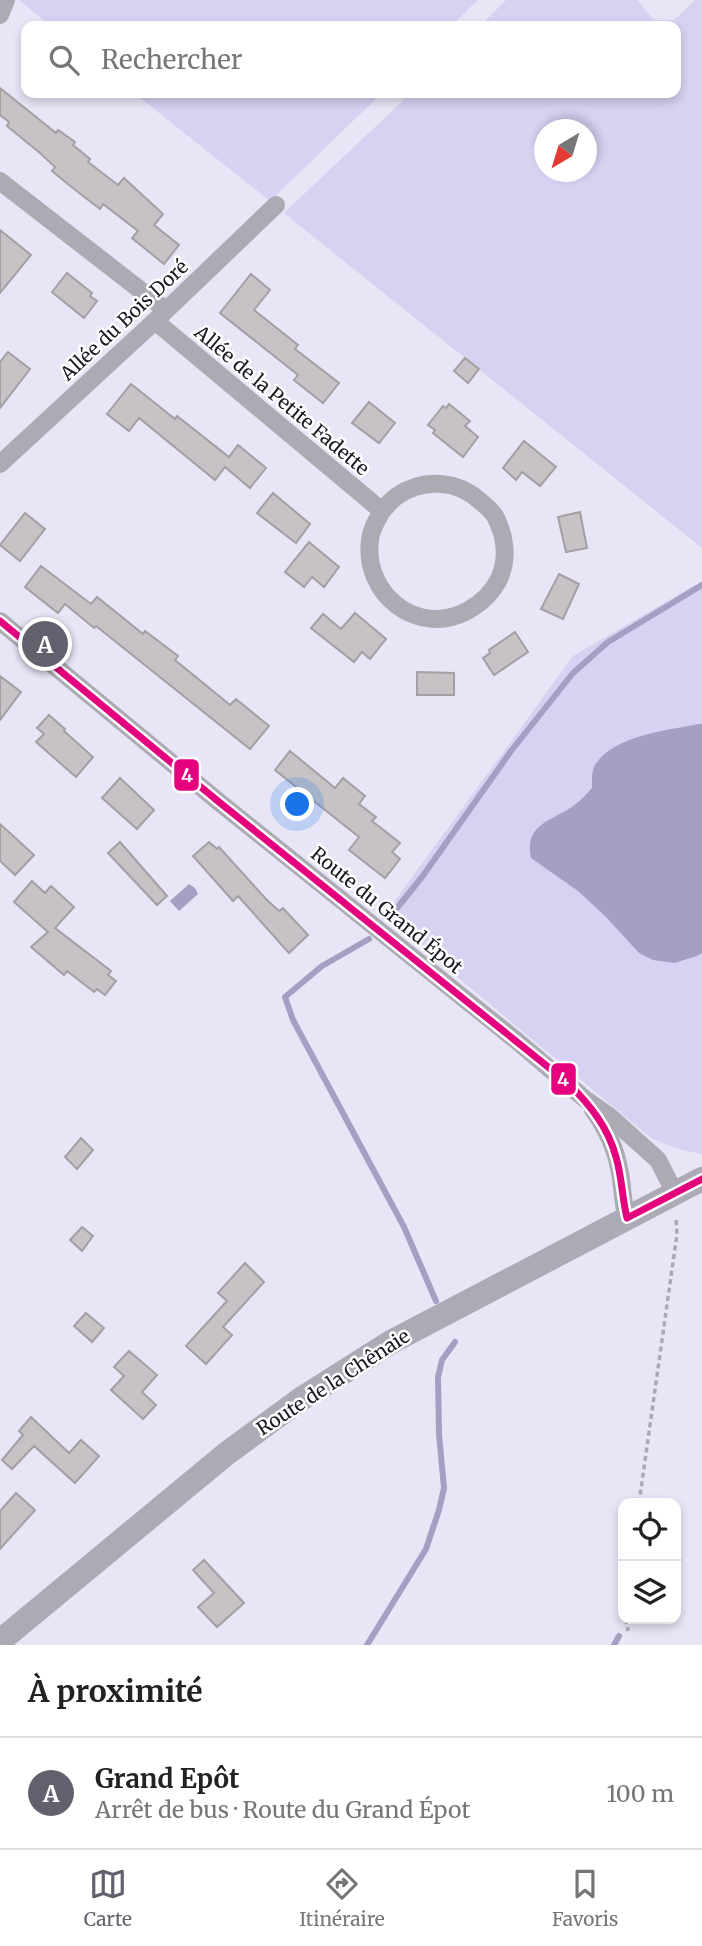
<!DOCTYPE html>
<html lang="fr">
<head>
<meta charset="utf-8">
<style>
	:root { --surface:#fff; --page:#f2f2f2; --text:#222; --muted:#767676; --line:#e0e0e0; --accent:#61606c }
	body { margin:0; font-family:Merriweather,serif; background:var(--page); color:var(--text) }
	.controls { position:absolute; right:21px; bottom:21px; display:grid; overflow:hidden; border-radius:14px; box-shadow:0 4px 10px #0003 }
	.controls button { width:63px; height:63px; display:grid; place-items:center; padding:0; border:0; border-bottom:2px solid var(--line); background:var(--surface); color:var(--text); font:35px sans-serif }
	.compass { position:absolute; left:534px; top:119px; width:63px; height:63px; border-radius:50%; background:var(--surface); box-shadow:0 4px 10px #0003; rotate:218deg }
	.you { position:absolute; left:298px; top:805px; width:24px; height:24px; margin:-18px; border:5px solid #fff; border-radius:50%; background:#1a73e8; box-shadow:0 0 0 10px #1a73e833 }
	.badge { display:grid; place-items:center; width:46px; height:46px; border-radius:50%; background:var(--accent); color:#fff; font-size:23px; font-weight:700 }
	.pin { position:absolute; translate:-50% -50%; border:4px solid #fff; box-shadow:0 2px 7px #0006 }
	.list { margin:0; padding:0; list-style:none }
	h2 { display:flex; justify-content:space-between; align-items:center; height:91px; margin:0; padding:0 28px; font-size:30px }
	h2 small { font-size:23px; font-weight:400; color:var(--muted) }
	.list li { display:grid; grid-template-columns:46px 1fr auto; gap:21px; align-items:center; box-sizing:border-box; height:112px; padding:0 28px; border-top:2px solid var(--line) }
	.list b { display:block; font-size:26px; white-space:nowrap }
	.list p { margin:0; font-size:23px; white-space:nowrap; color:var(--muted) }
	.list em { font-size:23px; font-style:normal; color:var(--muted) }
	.icon { flex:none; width:38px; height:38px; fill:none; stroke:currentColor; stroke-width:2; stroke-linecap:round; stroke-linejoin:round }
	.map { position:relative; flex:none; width:702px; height:1645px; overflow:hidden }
	.search { position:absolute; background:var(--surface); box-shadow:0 4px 10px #0003; left:21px; right:21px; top:21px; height:77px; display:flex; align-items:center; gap:18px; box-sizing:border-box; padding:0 24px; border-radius:14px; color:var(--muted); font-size:26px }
	.sheet { height:203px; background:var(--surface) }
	nav { display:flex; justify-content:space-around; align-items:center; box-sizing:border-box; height:98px; border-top:2px solid var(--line); background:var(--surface); font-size:19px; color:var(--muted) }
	nav a { display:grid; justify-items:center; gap:4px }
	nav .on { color:var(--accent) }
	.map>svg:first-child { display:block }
	.green { fill:#d5d2f2; fill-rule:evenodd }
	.water { fill:#a4a0c3 }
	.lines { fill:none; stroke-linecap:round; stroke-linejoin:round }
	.stream { stroke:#a4a0c3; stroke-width:6 }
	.building { fill:#c7c2c6; stroke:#a49fa4; stroke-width:2 }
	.path { stroke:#aaa9b2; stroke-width:3.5; stroke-dasharray:5 3.5; stroke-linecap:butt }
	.street { stroke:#acabb4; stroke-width:18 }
	.secondary { stroke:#abaab5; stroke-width:24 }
	.bus-1-casing { stroke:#fff; stroke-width:12 }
	.bus-1 { stroke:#e5007d; stroke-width:7 }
	.labels { text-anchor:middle; stroke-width:5; stroke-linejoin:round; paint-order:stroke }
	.street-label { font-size:19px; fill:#191922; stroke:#fff }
	.line-badge { stroke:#fff; stroke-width:2.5 }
	.badge-label { font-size:19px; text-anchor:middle; font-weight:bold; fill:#fff }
</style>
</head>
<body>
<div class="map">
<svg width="702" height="1645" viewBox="0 0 702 1645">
	<rect width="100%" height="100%" fill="#e7e5f6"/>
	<path class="green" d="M19,0H478L451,26H51Z
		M506,0H637L654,20H674L695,0H702V548L284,213L411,93H676V26H480ZM544,130H586V172H544Z
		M134,93H382L270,201Z
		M702,581V1154L682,1150L652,1139L384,916L573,656Z"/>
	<path class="water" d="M699,724H702V953L697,956L674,963L653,960L639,953L605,916L578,891L531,858C525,828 544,823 567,810C576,805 585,796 592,788C592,779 591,769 597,762C617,735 669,730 699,724Z
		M189,884L195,888L198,894L179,911L170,901Z"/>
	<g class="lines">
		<path class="stream" d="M389,918L422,877L511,751L573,673L608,642L702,585
			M369,939L322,966L285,997L293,1020L404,1227L436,1301
			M367,1645L426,1549L439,1510L444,1488L439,1434L438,1377L442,1360L455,1342
			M614,1645L619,1636"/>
	</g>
	<path class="building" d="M0,88L56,133L58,130L75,142L73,145L90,159L88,162L118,185L124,178L163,214L154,225L179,245L164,264L132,238L138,231L103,204L100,209L69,185L52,171L55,167L40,153L7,126L9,122L0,115Z
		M0,230L31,255L0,293Z
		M67,273L92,293L90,296L97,301L84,318L52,292Z
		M251,274L270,290L254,310L298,345L295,349L339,383L323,403L294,380L298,375L220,313Z
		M8,352L30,369L0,408V362Z
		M465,358L479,369L468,383L454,371Z
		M131,384L175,419L177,416L229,457L238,445L266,468L250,488L225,467L215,480L139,418L129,431L107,414Z
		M369,402L395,423L379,443L352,423Z
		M449,404L470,421L465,426L478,437L463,457L433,433L435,430L428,425L443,406L446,408Z
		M524,441L556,467L540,486L522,472L516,480L503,468Z
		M273,493L310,524L296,543L257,513Z
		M580,512L587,548L566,552L558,517Z
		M25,513L45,529L20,561L0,545Z
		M309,542L339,567L324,587L312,577L304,587L285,572Z
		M41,566L91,604L97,597L143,634L145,631L178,656L175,660L230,705L236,699L269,726L250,749L96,626L94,628L65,604L58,613L25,587Z
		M559,574L579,584L563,619L541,609Z
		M355,613L386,639L370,659L362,652L354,662L311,628L323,614L341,629Z
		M515,632L528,652L494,675L483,658L490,653L489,650Z
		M417,672L454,673V695H417Z
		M0,676L21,692L0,720Z
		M49,715L65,729L64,731L93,757L76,777L36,742L44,734L37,728Z
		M290,751L335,788L343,778L365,796L359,804L376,817L372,821L400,843L392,852L400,859L385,878L349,850L359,837L275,770Z
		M120,778L154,810L137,829L102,798Z
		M0,824L34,855L15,875L0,861Z
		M120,842L167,896L157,905L108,853Z
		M209,842L217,849L219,847L266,899L279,911L283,908L308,935L289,953L238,896L233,901L193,856Z
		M32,881L45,893L51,886L74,907L55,928L111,971L108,975L116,981L105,995L97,989L94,992L67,971L64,975L31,947L48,932L14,902Z
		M81,1138L93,1150L77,1169L65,1157Z
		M82,1227L93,1236L82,1251L70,1240Z
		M245,1263L264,1282L223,1327L232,1335L206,1364L186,1346L227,1301L218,1293Z
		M86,1313L104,1328L92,1342L74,1326Z
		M129,1351L157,1375L142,1392L156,1405L143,1419L111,1390L124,1376L114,1367Z
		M31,1417L69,1453L81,1440L99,1456L75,1483L34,1446L12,1469L2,1460L23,1435L19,1431Z
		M16,1493L35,1510L0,1549V1511Z
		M204,1560L244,1603L217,1627L198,1607L214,1593L193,1570Z"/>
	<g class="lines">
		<path class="path" d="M639,1503L677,1234L676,1219
			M626,1619L628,1631"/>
		<path class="street" d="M0,15L6,0
			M0,181L166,310
			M155,321L382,511C377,520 371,529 370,540C363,595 418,637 467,611C482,603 493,592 500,577C508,557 505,535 495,516C491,510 485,505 480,501C457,480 423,478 397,496C391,500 387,506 382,511
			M0,464L155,321L276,205
			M0,621L219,802L517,1041L585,1099L609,1116L658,1160L675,1193
			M593,1110C607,1129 616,1149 620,1173C623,1189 622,1201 627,1218"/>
		<path class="secondary" d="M0,1641L226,1454L301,1399L391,1342L702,1179"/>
		<g class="bus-1-casing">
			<path id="bus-1" d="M0,621L219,802L568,1083C590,1105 608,1127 616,1157C622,1177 622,1198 627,1218L702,1179"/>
		</g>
		<use href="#bus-1" class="bus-1"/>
	</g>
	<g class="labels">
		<g class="street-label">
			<text transform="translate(124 320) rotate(-43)" y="7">Allée du Bois Doré</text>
			<text transform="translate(282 400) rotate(40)" y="7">Allée de la Petite Fadette</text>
			<text transform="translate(387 910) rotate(39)" y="7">Route du Grand Épot</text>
			<text transform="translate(333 1382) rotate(-33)" y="7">Route de la Chênaie</text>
		</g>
	</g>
	<g class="line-badge">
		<rect x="173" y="758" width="27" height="34" rx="7" fill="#e5007d"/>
		<rect x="550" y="1062" width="27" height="34" rx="7" fill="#e5007d"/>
	</g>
	<g class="badge-label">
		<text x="187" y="782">4</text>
		<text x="563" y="1086">4</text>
	</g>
</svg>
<div class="controls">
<button><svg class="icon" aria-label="locate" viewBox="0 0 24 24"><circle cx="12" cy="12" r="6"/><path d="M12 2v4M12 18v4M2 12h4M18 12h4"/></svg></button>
<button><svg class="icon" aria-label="layers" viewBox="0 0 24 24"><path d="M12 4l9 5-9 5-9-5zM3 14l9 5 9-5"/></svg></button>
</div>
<svg class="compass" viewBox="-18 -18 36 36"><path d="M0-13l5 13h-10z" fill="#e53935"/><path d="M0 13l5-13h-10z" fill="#767676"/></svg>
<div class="you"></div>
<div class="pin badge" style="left:45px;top:644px">A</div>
<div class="search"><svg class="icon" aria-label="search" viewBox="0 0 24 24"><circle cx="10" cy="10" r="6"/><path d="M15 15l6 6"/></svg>Rechercher</div>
</div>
<section class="sheet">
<h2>À proximité<small></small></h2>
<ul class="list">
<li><span class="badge">A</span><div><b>Grand Epôt</b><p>Arrêt de bus · Route du Grand Épot</p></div><em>100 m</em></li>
</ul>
</section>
<nav>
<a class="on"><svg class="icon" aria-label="map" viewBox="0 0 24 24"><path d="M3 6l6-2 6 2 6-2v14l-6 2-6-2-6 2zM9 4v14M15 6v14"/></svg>Carte</a>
<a><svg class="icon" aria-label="directions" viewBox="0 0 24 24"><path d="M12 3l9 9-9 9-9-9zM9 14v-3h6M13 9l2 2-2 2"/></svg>Itinéraire</a>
<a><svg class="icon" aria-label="saved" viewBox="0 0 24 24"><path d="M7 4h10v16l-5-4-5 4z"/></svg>Favoris</a>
</nav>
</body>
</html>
